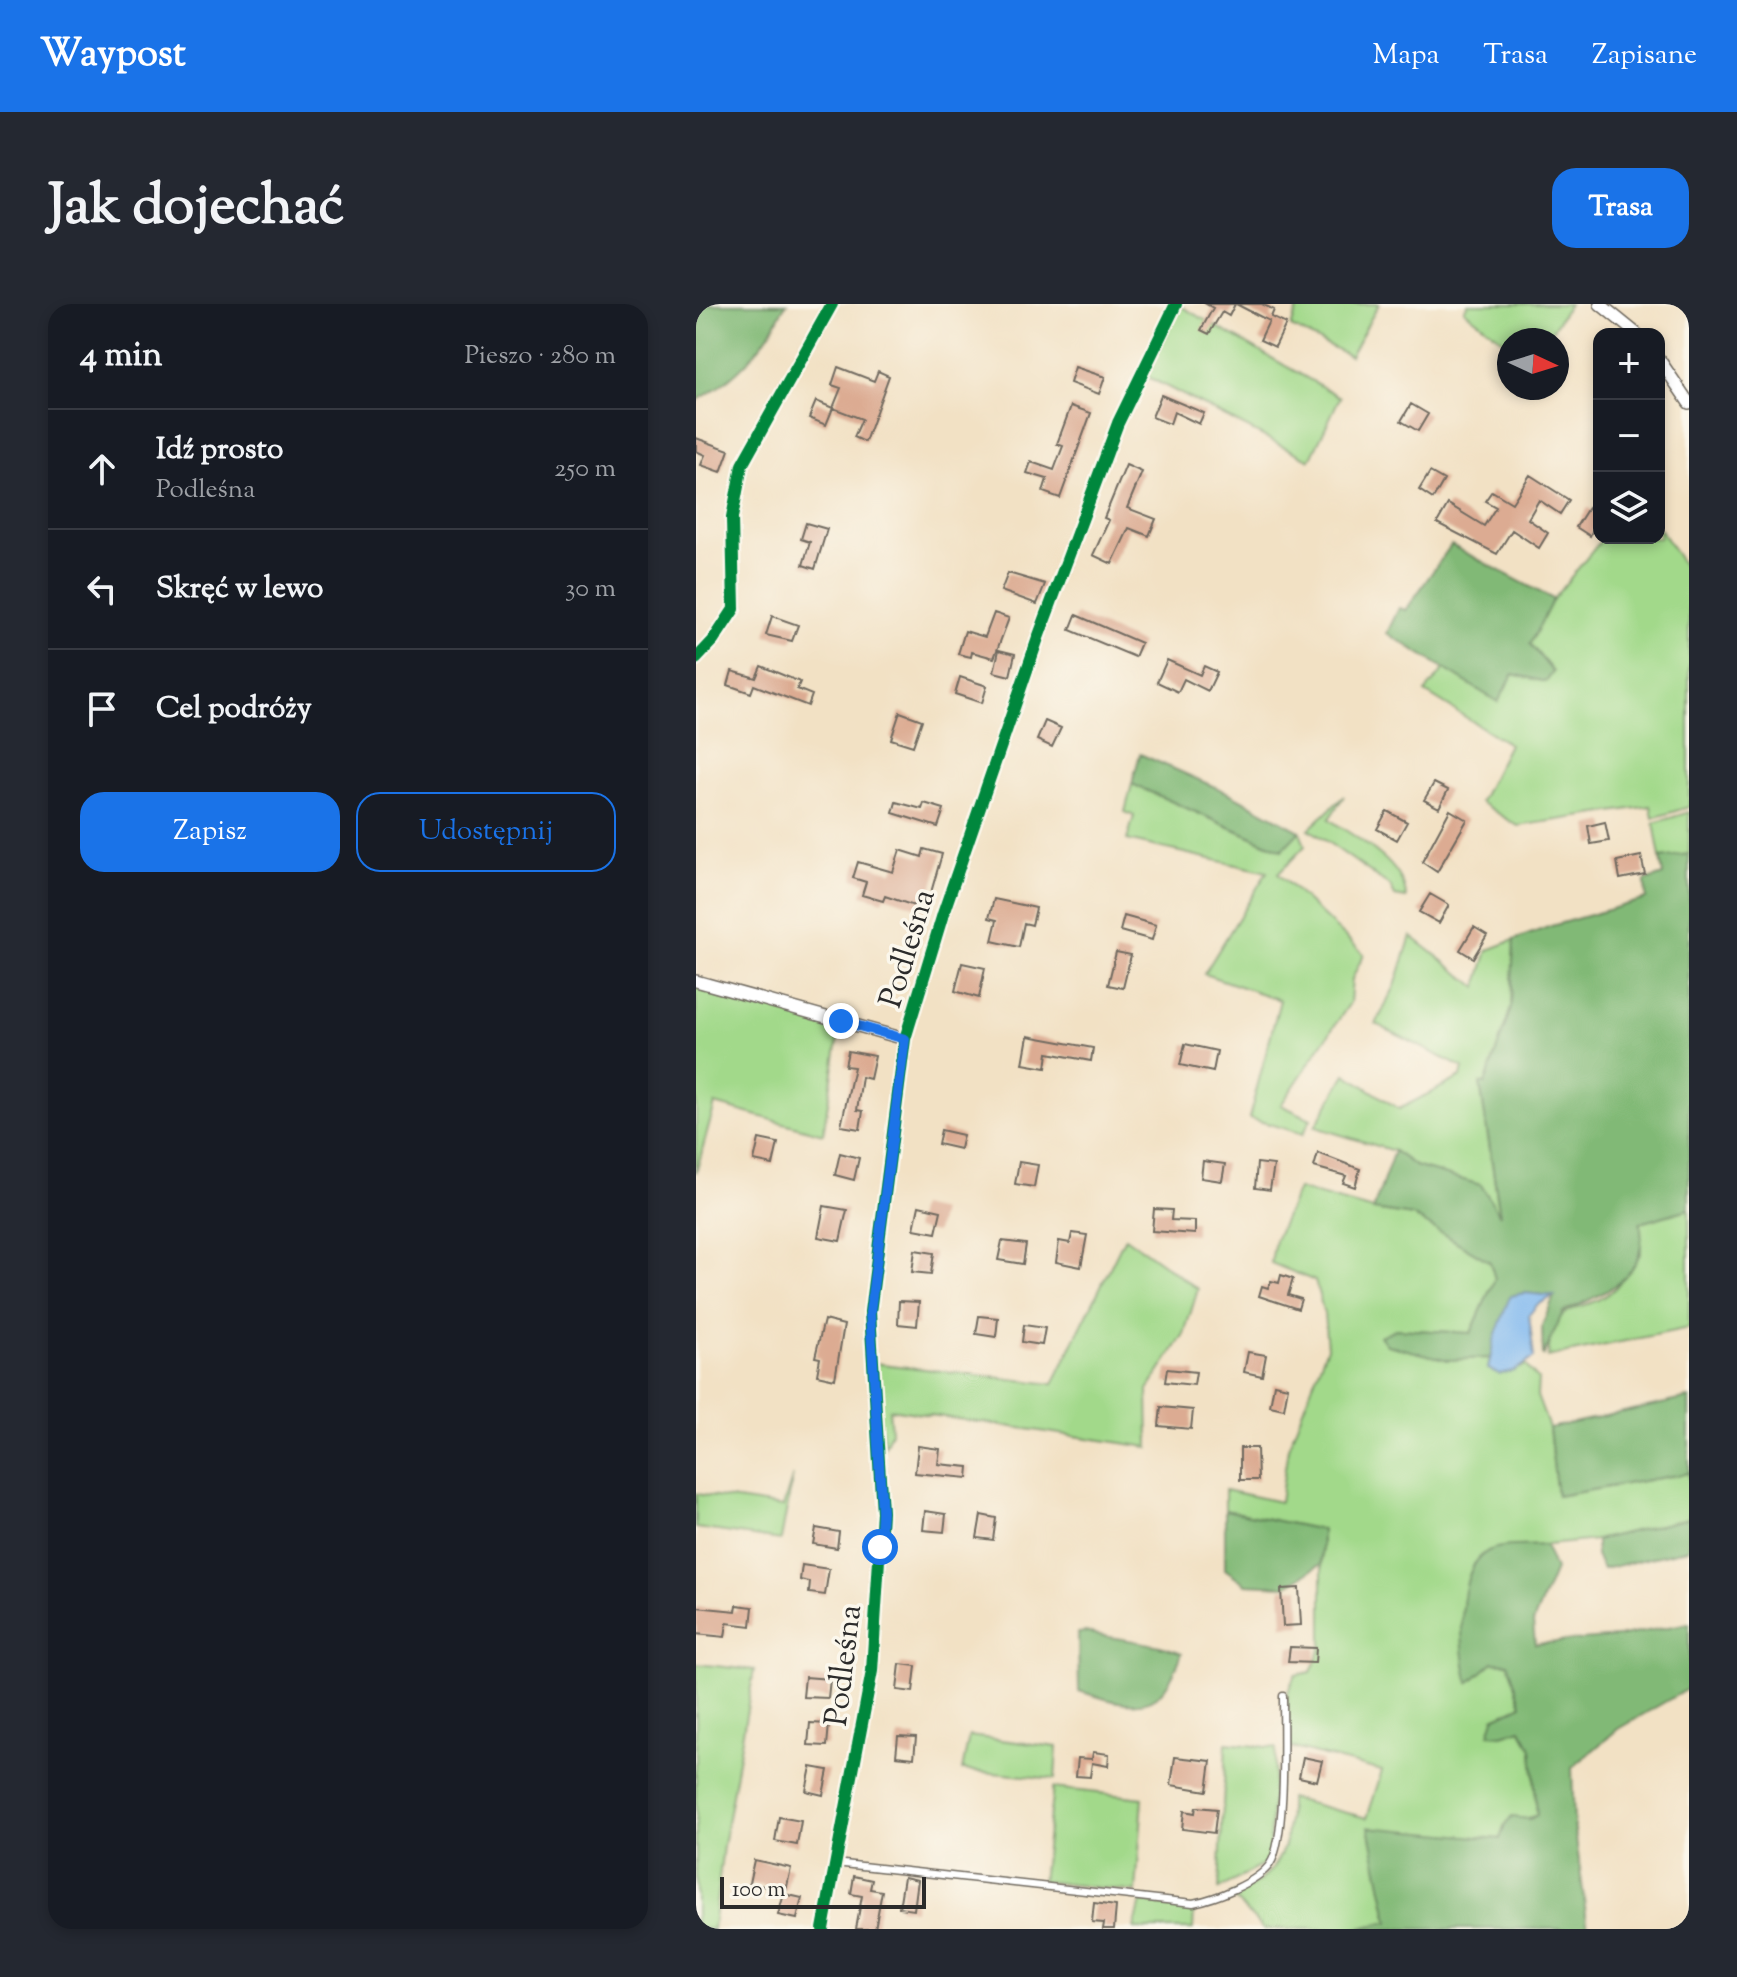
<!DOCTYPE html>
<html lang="pl">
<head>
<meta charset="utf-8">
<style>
	:root { --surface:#171b24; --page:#242831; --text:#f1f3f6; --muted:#9ea1a6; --line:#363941; --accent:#1a73e8 }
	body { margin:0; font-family:"Sorts Mill Goudy",serif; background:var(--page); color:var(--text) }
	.controls { position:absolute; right:24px; top:24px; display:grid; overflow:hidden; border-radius:16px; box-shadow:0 4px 12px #0003 }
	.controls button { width:72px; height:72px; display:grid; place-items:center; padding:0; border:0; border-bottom:2px solid var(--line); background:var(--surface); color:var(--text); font:40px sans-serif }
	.compass { position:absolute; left:801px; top:24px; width:72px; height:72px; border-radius:50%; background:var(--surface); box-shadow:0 4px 12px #0003; rotate:94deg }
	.scale { position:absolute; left:24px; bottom:20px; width:206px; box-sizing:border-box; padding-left:8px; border:4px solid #2b2b2b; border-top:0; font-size:22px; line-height:28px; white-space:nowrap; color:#2b2b2b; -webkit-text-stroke:6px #fbf7ec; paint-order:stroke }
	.stop { position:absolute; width:24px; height:24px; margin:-18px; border:6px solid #1a73e8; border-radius:50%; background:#fff }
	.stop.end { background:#1a73e8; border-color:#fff; box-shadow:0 2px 8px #0008 }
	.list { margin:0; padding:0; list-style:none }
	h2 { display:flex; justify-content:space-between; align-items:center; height:104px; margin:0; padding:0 32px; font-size:34px }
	h2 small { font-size:26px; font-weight:400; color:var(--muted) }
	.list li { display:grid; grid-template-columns:52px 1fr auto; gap:24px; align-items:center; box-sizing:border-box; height:120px; padding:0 32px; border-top:2px solid var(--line) }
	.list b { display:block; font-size:30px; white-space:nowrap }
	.list p { margin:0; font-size:26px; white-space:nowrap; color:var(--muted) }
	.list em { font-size:26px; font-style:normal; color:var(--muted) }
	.actions { display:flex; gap:16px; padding:24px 32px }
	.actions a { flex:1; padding:18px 0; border:2px solid var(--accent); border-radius:24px; text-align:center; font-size:28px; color:var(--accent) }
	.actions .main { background:var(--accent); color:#fff }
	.icon { flex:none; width:44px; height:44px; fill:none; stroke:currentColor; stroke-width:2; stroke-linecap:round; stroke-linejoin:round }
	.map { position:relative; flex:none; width:993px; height:1625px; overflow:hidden; border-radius:24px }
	header { display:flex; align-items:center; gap:48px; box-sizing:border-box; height:112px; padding:0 40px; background:var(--accent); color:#fff }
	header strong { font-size:38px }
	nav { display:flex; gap:44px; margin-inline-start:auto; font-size:28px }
	.intro { display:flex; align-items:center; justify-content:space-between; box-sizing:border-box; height:192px; padding:0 48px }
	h1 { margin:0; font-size:56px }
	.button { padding:20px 36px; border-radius:24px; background:var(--accent); color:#fff; font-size:28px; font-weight:700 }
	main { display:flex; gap:48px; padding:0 48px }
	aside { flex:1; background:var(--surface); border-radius:24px; box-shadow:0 4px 12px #0003 }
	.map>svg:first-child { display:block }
	.green { fill:#a2d98a; stroke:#66825a; stroke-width:2 }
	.forest { fill:#81b976; stroke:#567250; stroke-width:2 }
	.water { fill:#7eb7ef; stroke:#54718d; stroke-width:2 }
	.building { fill:#dcab92 }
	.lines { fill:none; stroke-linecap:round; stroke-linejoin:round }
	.service-casing { stroke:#716b61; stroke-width:9 }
	.minor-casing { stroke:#716b61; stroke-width:14 }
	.service { stroke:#fff; stroke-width:6 }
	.minor { stroke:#fff; stroke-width:11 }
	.cycleway-casing { stroke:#fbf7ec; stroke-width:17 }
	.cycleway { stroke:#00873e; stroke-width:12 }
	.route { stroke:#1a73e8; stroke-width:10 }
	.labels { text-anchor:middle; stroke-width:7; stroke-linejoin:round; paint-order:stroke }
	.street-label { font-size:32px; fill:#2b2b2b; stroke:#fbf7ec }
</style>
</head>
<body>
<header>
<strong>Waypost</strong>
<nav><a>Mapa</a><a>Trasa</a><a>Zapisane</a></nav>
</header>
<div class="intro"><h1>Jak dojechać</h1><a class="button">Trasa</a></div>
<main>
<aside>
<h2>4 min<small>Pieszo · 280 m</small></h2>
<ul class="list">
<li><svg class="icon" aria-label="ahead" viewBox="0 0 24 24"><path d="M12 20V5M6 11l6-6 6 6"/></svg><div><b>Idź prosto</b><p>Podleśna</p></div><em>250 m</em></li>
<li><svg class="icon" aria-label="left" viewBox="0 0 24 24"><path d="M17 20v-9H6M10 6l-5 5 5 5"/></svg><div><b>Skręć w lewo</b></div><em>30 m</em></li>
<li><svg class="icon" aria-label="arrive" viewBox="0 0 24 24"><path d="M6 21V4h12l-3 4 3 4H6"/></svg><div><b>Cel podróży</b></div></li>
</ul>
<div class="actions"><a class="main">Zapisz</a><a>Udostępnij</a></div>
</aside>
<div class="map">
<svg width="993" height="1625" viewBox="0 0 993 1625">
	<rect width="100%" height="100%" fill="#fbf7ec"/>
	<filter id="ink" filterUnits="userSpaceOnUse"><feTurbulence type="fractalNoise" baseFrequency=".0125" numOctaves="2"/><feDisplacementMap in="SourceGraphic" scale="16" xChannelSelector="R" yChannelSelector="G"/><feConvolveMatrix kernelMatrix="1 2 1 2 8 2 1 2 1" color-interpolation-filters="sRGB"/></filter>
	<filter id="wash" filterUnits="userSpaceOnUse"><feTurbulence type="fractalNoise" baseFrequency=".006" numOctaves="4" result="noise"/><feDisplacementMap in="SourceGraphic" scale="32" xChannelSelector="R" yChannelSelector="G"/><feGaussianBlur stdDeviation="1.8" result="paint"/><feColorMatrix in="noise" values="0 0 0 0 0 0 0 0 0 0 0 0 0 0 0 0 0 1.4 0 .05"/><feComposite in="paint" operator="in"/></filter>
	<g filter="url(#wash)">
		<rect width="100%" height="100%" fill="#f2e1c4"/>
		<path class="green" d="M481,0L644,93L614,156L446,70Z
			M603,0H683L654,52L595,23Z
			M772,0H873L850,36H813V41L768,6Z
			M963,224L993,270V503L957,514L955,502L822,522L784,498L813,440L729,388L749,364L802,398L817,370L832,374L857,368L834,340L857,295L907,234H963Z
			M436,480L585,546L604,527L609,542L582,570L668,650L656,675L654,699L585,801L615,815L607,830L553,814L584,696L508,670L571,568L431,536L438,512L429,508Z
			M648,492L633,515C659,534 709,558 710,594L699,592L694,582L613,525Z
			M993,508V552L964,554L958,519Z
			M715,632L781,683L792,646L818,636L815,704L789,781L784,780L804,913L785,881L719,862L698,847L619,823L650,770L703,805L765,773L767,764L680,720L699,682Z
			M0,677L145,717L127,830L19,800L0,869Z
			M602,885L677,906L717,912L794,958L799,975L775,1029L699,1025L752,1056L794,1054L792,1065L817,1067L829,1061L842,1075L841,1092L853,1124L861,1192L993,1169V1214L900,1236L793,1247L778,1260L787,1366L797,1358L812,1359L826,1401L798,1414L806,1431L825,1425L836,1445L841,1511L809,1521L804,1535L674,1524L693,1618L658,1625H568L534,1591C584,1576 594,1541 593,1494L671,1514L686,1467L594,1443L591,1390L599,1371L615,1368L626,1342V1226L529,1206V1186L584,1198L592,1144L631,1043L628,1010L619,977L575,959L579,936Z
			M993,905V1024L852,1053C857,989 886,1014 918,985C928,975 936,960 945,949L944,919Z
			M429,933L502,985L488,1030L452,1086L453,1143L193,1105L195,1128L189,1142L180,1100L177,1059L357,1080Z
			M97,1171L85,1236L0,1224V1190L87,1203Z
			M0,1360L58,1366L27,1542L17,1625H0Z
			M273,1432L361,1443L359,1475L266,1466Z
			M530,1439L580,1444L572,1558L523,1585Z
			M357,1484L447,1494L440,1588L346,1577Z
			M445,1598L498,1607L497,1625H438Z"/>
		<path class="forest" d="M15,0H91C83,8 82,18 75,27C55,58 32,79 0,97V2Z
			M755,241L857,295L834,340L857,368L850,378L817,370L802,398L691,329L703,304L710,306Z
			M444,450L535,490L604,527L586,546L436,480Z
			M993,550V905L944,919C955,972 907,990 867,1008L847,1053L846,1022L858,992L828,989L814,992L794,1054L752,1056L691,1041L684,1032L699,1025L775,1029L799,975L794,958L717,912L677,906L698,847L719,862L785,881L804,911L784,779L789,780L815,704L818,636L855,622L950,595L949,577L967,571L964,554Z
			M993,1094V1169L861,1192L853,1124Z
			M529,1206L626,1226L625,1260L590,1282L550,1280L529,1265Z
			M993,1214V1245L907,1265L900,1252V1236Z
			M849,1241L859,1266L837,1318L839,1340L921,1333L993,1319V1384L922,1425L876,1464L878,1519L892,1625H658L693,1618L673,1523L804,1535L809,1521L816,1513L834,1515L841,1511L836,1445L825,1425L806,1431L793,1430L798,1414L826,1401L812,1359L797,1358L773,1379C764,1349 758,1265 792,1247C806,1240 833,1242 849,1241Z
			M389,1328C421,1336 455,1337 486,1349C464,1412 440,1405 383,1387L382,1329Z"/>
		<path class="water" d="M828,989L858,992L841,1001L833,1011L838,1054L817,1067L803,1070L792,1065L798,1036L814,992Z"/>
		<g id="blocks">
			<path class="building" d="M510,0H539L533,12L526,8L513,30L505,26L517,4Z
				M540,0H566L578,6L575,13L590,20L579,43L564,36L573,17Z
				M142,63L178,77L182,67L193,72L169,138L158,133L166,115L137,104L145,84L136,81Z
				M379,63L409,73L403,90L374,79Z
				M465,91L508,109L503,120L478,108L474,120L456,113Z
				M120,97L137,104L130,121L113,114Z
				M715,100L732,110L722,127L705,117Z
				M375,102L395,109L364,194L347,188L351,175L331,169L335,158L358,166L367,142L361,140Z
				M0,134L33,146L25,168L5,161L9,151L0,147Z
				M430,161L446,168L431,204L460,215L453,232L433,224L416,260L397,251L413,216L408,214Z
				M734,168L748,176L737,195L723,186Z
				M834,171L873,196L864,210L843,196L832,215L852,229L843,244L816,226L801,250L741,219L752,200L788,222L800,203L789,197L796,187L816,199Z
				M892,204L903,211L894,232L880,223Z
				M110,219L131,225L119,265L107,261L114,238L105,235Z
				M312,269L349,280L341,300L305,287Z
				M298,309L313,314L298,354L276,348L275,353L262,350L269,327L289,333Z
				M380,311L445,339L439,353L374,326Z
				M76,312L102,321L96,337L70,331Z
				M303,346L319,350L314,372L298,368Z
				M471,356L504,371L508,362L521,368L512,387L488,375L482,388L461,378Z
				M65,362L104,378L101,385L116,391L112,402L58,381L55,389L32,381L36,367L60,374Z
				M264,373L291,382L286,399L259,390Z
				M204,408L226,416L217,442L195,435Z
				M349,417L365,424L356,443L341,436Z
				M738,479L752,486L743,504L728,496Z
				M200,498L226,505L228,499L248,505L242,523L197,509Z
				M754,506L771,516L741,568L726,558Z
				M691,507L711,518L701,536L681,525Z
				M909,518L913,537L895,540L892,522Z
				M228,545L246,550L230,606L189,592L187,597L166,591L170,578L157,574L162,558L197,568L204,546L226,553Z
				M945,552L949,570L924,575L921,557Z
				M734,590L753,601L743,619L723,608Z
				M298,595L340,604L336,621L328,619L323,643L296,637L301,616L293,614Z
				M428,612L460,621L456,636L424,627Z
				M778,623L791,631L777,654L764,646Z
				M420,648L435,651L427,684L412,681Z
				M266,659L289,664L283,694L259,687Z
				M332,732L397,744L395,757L352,749L350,764L327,760Z
				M489,740L521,747L517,768L484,761Z
				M152,747L179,752L174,775L166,773L161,806L167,807L164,825L145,822L158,763L149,762Z
				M245,826L267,831L264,845L242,840Z
				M63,835L82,839L77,861L58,857Z
				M144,849L163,854L158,876L139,871Z
				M622,849L664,865L659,883L647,879L650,872L618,863Z
				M507,857L529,860L526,877L505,874Z
				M323,858L342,861L338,883L319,880Z
				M561,859L578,861L574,886L559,884Z
				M128,902L151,906L144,937L122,933Z
				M223,902L245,907L240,929L218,925Z
				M458,905L476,906L475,916L499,917V930L456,927Z
				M376,929L391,931L385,963L360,958L363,937L374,939Z
				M306,937L330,940L327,960L302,956Z
				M219,946L238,949L235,970L216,968Z
				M585,971L597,975L592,991L605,995L602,1005L563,992L566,982L572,984L575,977L583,979Z
				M203,997L223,998L221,1022L202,1020Z
				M283,1012L302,1014L300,1033L280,1030Z
				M128,1016L148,1021L139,1075L121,1071L124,1054L119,1053Z
				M328,1021L349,1024L346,1041L326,1038Z
				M552,1048L570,1051L566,1072L548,1068Z
				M471,1065L500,1068L498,1081L469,1078Z
				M578,1080L592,1083L588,1105L574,1102Z
				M465,1103L497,1106L495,1125L463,1122Z
				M222,1142L244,1145L242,1160L273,1163L272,1174L219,1169Z
				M544,1144H561L562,1176H544Z
				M229,1207L250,1210L248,1228L227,1226Z
				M285,1211L300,1214L297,1236L281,1234Z
				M120,1224L143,1228L141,1244L117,1240Z
				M106,1261L133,1265L129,1291L113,1289L114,1278L104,1276Z
				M603,1284L605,1321L587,1322L585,1285Z
				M41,1301L57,1303L55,1322L31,1319L29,1333L0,1330V1303L40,1307Z
				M594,1343L620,1344L619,1359L592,1358Z
				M204,1360L220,1362L217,1388L201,1386Z
				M109,1373L134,1375L132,1394L107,1393Z
				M114,1419L133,1420L131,1442L112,1441Z
				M202,1432L220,1433L218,1454L200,1452Z
				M397,1448L413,1450L412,1462L396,1459L394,1473L380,1472L382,1454L396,1455Z
				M479,1453L515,1457L511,1487L475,1481Z
				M607,1453L626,1457L621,1477L603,1473Z
				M115,1463L132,1466L127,1491L110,1487Z
				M500,1503L521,1505L518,1529L486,1525L488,1507L499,1509Z
				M83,1513L105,1517L101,1541L79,1537Z
				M58,1556L95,1564L90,1587L53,1579Z
				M158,1572L176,1576L174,1585L186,1587L179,1625H160L166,1592L155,1590Z
				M208,1573L222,1576L218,1606L203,1604Z
				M88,1590L106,1594L101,1615L82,1611Z
				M398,1599L420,1602L418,1625H407L408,1619L396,1618Z"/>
		</g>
	</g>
	<g filter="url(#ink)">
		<use href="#blocks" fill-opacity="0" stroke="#716b61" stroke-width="2"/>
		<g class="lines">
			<g class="service-casing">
				<path id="service" d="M139,1559L497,1599C518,1595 561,1579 574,1560C591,1535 587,1425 587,1392"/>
			</g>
			<g class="minor-casing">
				<path id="minor" d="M904,0L941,30
					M963,55L993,99
					M0,355L17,337L38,305L36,214L46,161L136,0
					M0,677L209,735
					M127,1625L176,1367L186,1208L174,1008L209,735L247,610L342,334L422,119L480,0"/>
			</g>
			<use href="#service" class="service"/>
			<use href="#minor" class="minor"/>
			<g class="cycleway-casing">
				<path id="cycleway" d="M0,355L17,337L38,305L36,214L46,161L136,0
					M127,1625L176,1367L186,1208L174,1008L209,735L247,610L342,334L422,119L480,0"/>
			</g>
			<use href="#cycleway" class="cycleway"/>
		</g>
	</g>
	<g class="lines" filter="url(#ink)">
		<path class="route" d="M145,717L209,735L174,1008L186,1208L184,1243"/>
	</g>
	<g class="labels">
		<g class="street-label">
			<text transform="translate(210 644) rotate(-73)" y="11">Podleśna</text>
			<text transform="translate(146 1361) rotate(-83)" y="11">Podleśna</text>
		</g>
	</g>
</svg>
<div class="controls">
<button>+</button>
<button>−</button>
<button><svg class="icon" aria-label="layers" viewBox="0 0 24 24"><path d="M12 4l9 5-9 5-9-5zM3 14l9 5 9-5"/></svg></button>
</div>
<svg class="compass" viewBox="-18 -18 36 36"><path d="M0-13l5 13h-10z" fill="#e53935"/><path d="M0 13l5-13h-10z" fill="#9ea1a6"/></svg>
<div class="scale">100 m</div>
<div class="stop" style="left:184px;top:1243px"></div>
<div class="stop end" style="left:145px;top:717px"></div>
</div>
</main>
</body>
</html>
